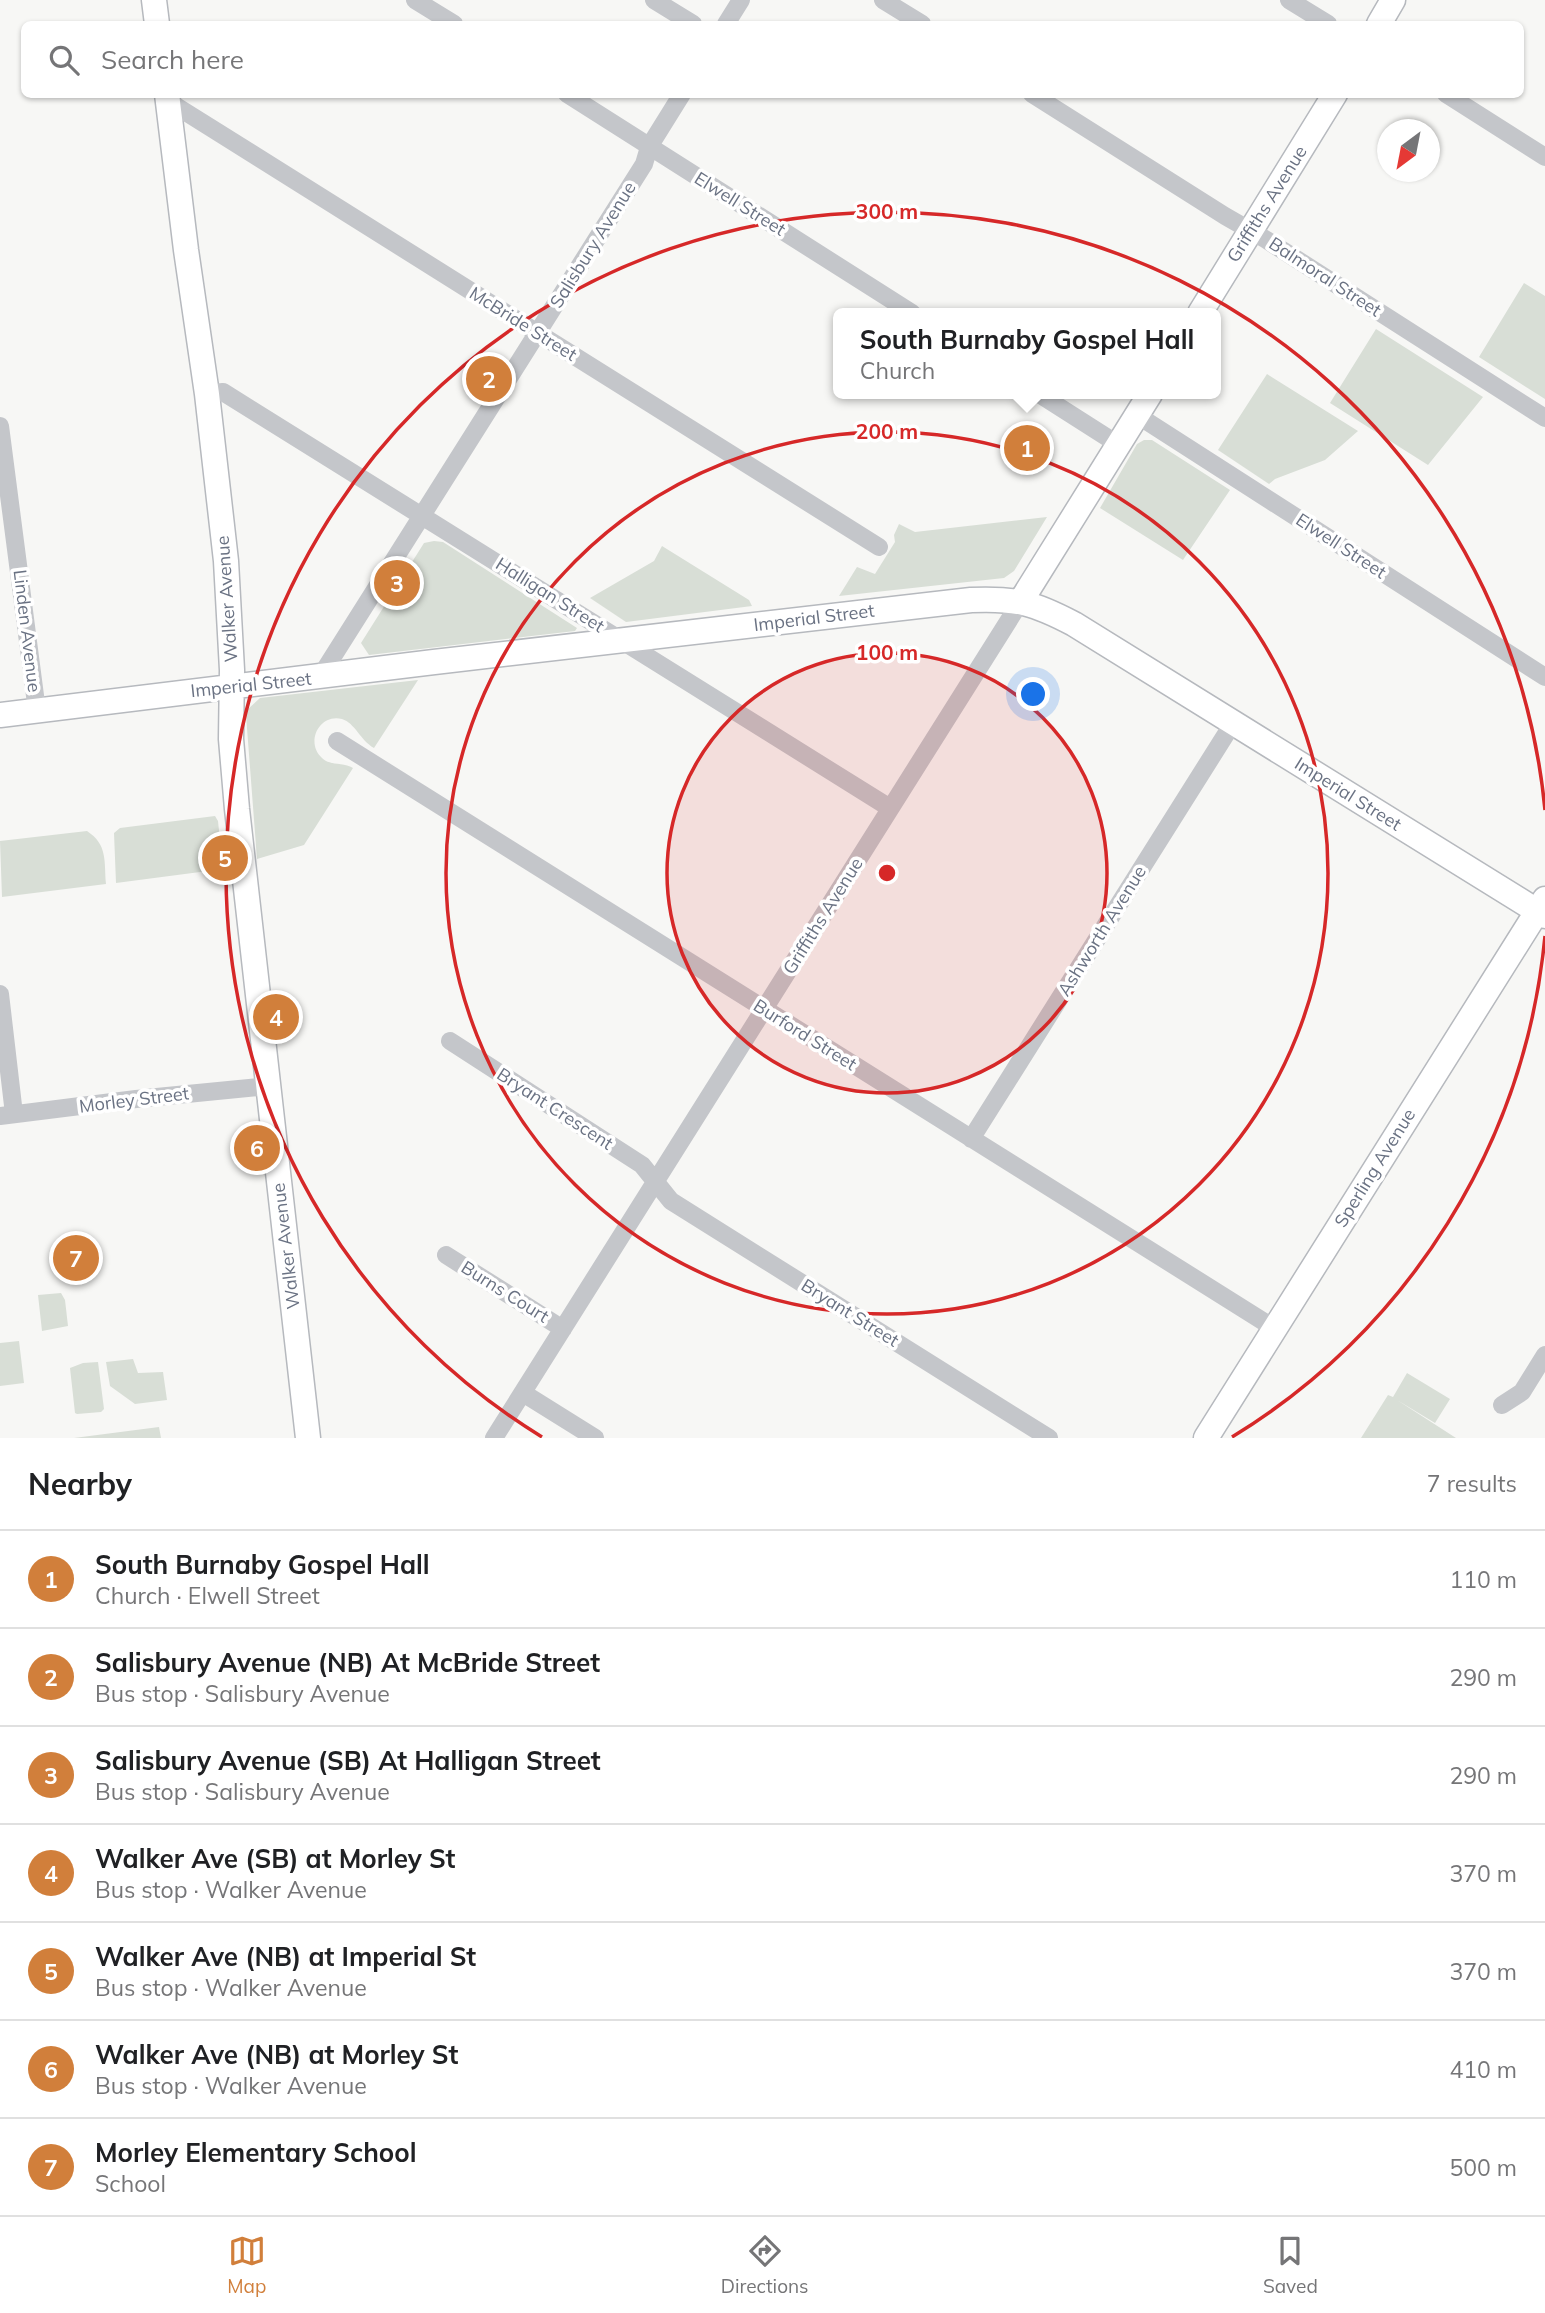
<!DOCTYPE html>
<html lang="en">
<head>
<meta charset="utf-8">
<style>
	:root { --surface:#fff; --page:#f6f6f6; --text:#202124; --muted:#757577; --line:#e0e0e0; --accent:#d17f3b }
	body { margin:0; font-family:Mulish,sans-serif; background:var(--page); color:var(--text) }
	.compass { position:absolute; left:1377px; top:119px; width:63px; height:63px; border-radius:50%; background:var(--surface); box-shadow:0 2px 5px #0004; rotate:212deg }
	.you { position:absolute; left:1034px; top:695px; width:24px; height:24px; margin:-18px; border:5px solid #fff; border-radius:50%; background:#1a73e8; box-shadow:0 0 0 10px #1a73e833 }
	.badge { display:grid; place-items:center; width:46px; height:46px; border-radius:50%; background:var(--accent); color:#fff; font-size:23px; font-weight:700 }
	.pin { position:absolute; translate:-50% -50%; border:4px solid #fff; box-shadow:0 2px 7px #0006 }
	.popup { position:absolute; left:833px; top:308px; width:388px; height:91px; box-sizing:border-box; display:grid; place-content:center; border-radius:10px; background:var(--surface); filter:drop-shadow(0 2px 5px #0005); font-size:23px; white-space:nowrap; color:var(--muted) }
	.popup b { font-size:26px; color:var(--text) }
	.popup::after { content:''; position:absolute; left:50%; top:100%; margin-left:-14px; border:14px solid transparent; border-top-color:var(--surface) }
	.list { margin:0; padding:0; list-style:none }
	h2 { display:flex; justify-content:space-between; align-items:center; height:91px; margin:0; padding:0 28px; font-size:30px }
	h2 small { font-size:23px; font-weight:400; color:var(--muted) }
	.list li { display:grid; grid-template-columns:46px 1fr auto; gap:21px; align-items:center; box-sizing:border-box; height:98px; padding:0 28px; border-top:2px solid var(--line) }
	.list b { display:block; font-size:26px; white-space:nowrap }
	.list p { margin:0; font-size:23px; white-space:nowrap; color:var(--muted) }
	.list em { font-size:23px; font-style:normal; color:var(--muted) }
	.icon { flex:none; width:38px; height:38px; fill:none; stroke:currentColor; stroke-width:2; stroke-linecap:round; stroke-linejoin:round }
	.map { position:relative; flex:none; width:1545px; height:1438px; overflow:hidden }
	.search { position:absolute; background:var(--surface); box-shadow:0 2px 5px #0004; left:21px; right:21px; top:21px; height:77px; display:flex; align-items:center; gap:18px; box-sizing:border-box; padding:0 24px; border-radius:10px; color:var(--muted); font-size:26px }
	.sheet { height:777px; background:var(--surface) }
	nav { display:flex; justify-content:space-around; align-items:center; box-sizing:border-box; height:98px; border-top:2px solid var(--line); background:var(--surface); font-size:19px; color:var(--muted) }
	nav a { display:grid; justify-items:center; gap:4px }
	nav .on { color:var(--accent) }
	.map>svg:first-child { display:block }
	.green { fill:#d8ded6 }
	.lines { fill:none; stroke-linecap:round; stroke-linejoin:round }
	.secondary-casing { stroke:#b6b9be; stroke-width:27 }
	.street { stroke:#c4c6ca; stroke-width:18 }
	.secondary { stroke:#fff; stroke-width:24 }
	.ring { fill:none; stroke:#d62828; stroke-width:3.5 }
	.labels { text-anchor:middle; stroke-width:7; stroke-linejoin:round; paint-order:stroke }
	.street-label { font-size:18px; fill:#6a7283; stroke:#fff }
	.centre { fill:#d62828; stroke:#fff; stroke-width:3.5 }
	.ring-label { font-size:21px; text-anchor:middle; font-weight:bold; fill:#d62828; stroke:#fff; stroke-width:7; stroke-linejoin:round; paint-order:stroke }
</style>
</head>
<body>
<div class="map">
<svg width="1545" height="1438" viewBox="0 0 1545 1438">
	<rect width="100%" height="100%" fill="#f7f7f5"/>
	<path class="green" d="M1524,283L1545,296V399L1479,357Z
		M1376,329L1483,397L1428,465L1330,403Z
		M1267,374L1358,431L1325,460L1275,479L1269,484L1218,450Z
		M1144,440H1152L1230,490L1183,560L1100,508L1137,444Z
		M1047,517L1014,571L1004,578L839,596L857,567L875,574L895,542L894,535L899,524L915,532Z
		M434,541L443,542L577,628L575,631L369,655L361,643L424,543Z
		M662,546L749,600L752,606L626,622L590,598L654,561Z
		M418,680L374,748C360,740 355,723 342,719C319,713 305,743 322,758C330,766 343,762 353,768L304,845L257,859L246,715L248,709L260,698Z
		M215,816L218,821L223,869L116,883L114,833L120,828Z
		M87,831C108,845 104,861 106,884L2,897L0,841Z
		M61,1293L65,1300L68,1326L42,1331L38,1295Z
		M19,1341L24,1383L0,1386V1343Z
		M133,1359L138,1373L163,1372L167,1400L135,1404L110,1386L106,1362Z
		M98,1362L104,1409L101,1412L77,1414L75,1413L70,1368L83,1363Z
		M1407,1373L1450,1399L1435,1423L1397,1400L1456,1438H1361L1388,1395L1393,1397Z
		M159,1427L161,1438H74Z"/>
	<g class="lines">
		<g class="secondary-casing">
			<path id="secondary" d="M154,0L157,24
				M1379,24L1393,0
				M167,94L186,250L207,394L226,561L232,670L231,739L237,809L308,1438
				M1200,313L1335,94
				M1021,601L1150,394
				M0,715L434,662L971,600C1017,598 1034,603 1074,624L1545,916
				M1206,1438L1545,899"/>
		</g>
		<path class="street" d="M415,0L454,24
			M654,0L693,24
			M883,0L922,24
			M1289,0L1328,24
			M726,24L741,0
			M567,94L912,313
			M1032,94L1225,216L1265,239L1545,418
			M1446,94L1545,157
			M168,101L879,547
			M207,394L223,392L890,808
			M1039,394L1119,445
			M1137,415L1545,677
			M0,426L37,711
			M320,677L644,164L649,147L682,94
			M337,741L1274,1328
			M0,994L14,1114
			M450,1041L642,1165L671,1201L1049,1438
			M0,1116L136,1099L269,1086
			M971,1139L1233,723
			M446,1255L563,1329
			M523,1393L595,1438
			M1502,1405L1522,1392L1545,1355
			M494,1438L1021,601"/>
		<use href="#secondary" class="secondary"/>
	</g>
	<circle cx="887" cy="873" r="220" fill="#d62828" fill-opacity=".12"/>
	<g class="ring">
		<circle cx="887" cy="873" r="220"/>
		<circle cx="887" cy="873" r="441"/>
		<path d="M1545 936A661 661 0 0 1 1232 1437M542 1437A661 661 0 1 1 1545 810"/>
	</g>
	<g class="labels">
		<g class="street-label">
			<text transform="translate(740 204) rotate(32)" y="6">Elwell Street</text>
			<text transform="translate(1267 204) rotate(-58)" y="6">Griffiths Avenue</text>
			<text transform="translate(593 245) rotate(-58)" y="6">Salisbury Avenue</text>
			<text transform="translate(1325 277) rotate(33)" y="6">Balmoral Street</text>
			<text transform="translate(523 324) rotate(32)" y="6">McBride Street</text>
			<text transform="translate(1341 546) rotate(33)" y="6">Elwell Street</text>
			<text transform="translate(550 595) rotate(32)" y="6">Halligan Street</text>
			<text transform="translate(227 599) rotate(-94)" y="6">Walker Avenue</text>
			<text transform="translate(814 618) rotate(-7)" y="6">Imperial Street</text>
			<text transform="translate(27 631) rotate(83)" y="6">Linden Avenue</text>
			<text transform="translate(251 685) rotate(-6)" y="6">Imperial Street</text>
			<text transform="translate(1348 794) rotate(32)" y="6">Imperial Street</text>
			<text transform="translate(823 916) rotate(-58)" y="6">Griffiths Avenue</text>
			<text transform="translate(1102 931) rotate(-58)" y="6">Ashworth Avenue</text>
			<text transform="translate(805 1035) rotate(32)" y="6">Burford Street</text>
			<text transform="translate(134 1100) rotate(-7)" y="6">Morley Street</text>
			<text transform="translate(555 1109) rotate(33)" y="6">Bryant Crescent</text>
			<text transform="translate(1375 1168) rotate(-58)" y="6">Sperling Avenue</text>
			<text transform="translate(286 1246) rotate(-97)" y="6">Walker Avenue</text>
			<text transform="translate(505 1292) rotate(32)" y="6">Burns Court</text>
			<text transform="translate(850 1313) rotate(32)" y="6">Bryant Street</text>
		</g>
	</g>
	<circle cx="887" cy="873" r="10" class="centre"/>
	<g class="ring-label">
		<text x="887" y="219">300 m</text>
		<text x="887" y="439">200 m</text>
		<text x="887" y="660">100 m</text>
	</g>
</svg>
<svg class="compass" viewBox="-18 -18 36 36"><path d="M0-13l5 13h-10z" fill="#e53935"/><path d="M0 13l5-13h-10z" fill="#757577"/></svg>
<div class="you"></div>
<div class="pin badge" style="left:1027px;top:448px">1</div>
<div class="popup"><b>South Burnaby Gospel Hall</b>Church</div>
<div class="pin badge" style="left:489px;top:379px">2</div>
<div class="pin badge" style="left:397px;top:583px">3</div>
<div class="pin badge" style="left:276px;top:1017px">4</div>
<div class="pin badge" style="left:225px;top:858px">5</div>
<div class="pin badge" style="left:257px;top:1148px">6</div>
<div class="pin badge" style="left:76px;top:1258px">7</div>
<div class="search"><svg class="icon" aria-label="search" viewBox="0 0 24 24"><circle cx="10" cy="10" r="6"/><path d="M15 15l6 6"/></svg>Search here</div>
</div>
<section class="sheet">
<h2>Nearby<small>7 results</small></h2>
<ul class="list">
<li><span class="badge">1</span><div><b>South Burnaby Gospel Hall</b><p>Church · Elwell Street</p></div><em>110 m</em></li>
<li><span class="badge">2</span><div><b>Salisbury Avenue (NB) At McBride Street</b><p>Bus stop · Salisbury Avenue</p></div><em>290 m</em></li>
<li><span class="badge">3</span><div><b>Salisbury Avenue (SB) At Halligan Street</b><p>Bus stop · Salisbury Avenue</p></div><em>290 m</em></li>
<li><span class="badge">4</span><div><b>Walker Ave (SB) at Morley St</b><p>Bus stop · Walker Avenue</p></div><em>370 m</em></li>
<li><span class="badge">5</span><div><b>Walker Ave (NB) at Imperial St</b><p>Bus stop · Walker Avenue</p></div><em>370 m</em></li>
<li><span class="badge">6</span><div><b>Walker Ave (NB) at Morley St</b><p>Bus stop · Walker Avenue</p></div><em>410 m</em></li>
<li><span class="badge">7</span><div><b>Morley Elementary School</b><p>School</p></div><em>500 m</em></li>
</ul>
</section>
<nav>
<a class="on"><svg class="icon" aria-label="map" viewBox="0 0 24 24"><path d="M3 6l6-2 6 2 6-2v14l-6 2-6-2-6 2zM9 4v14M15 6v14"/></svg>Map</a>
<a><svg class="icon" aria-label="directions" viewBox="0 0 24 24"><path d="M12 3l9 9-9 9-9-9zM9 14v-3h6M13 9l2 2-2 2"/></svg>Directions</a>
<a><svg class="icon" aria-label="saved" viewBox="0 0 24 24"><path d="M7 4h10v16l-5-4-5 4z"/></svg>Saved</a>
</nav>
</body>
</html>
